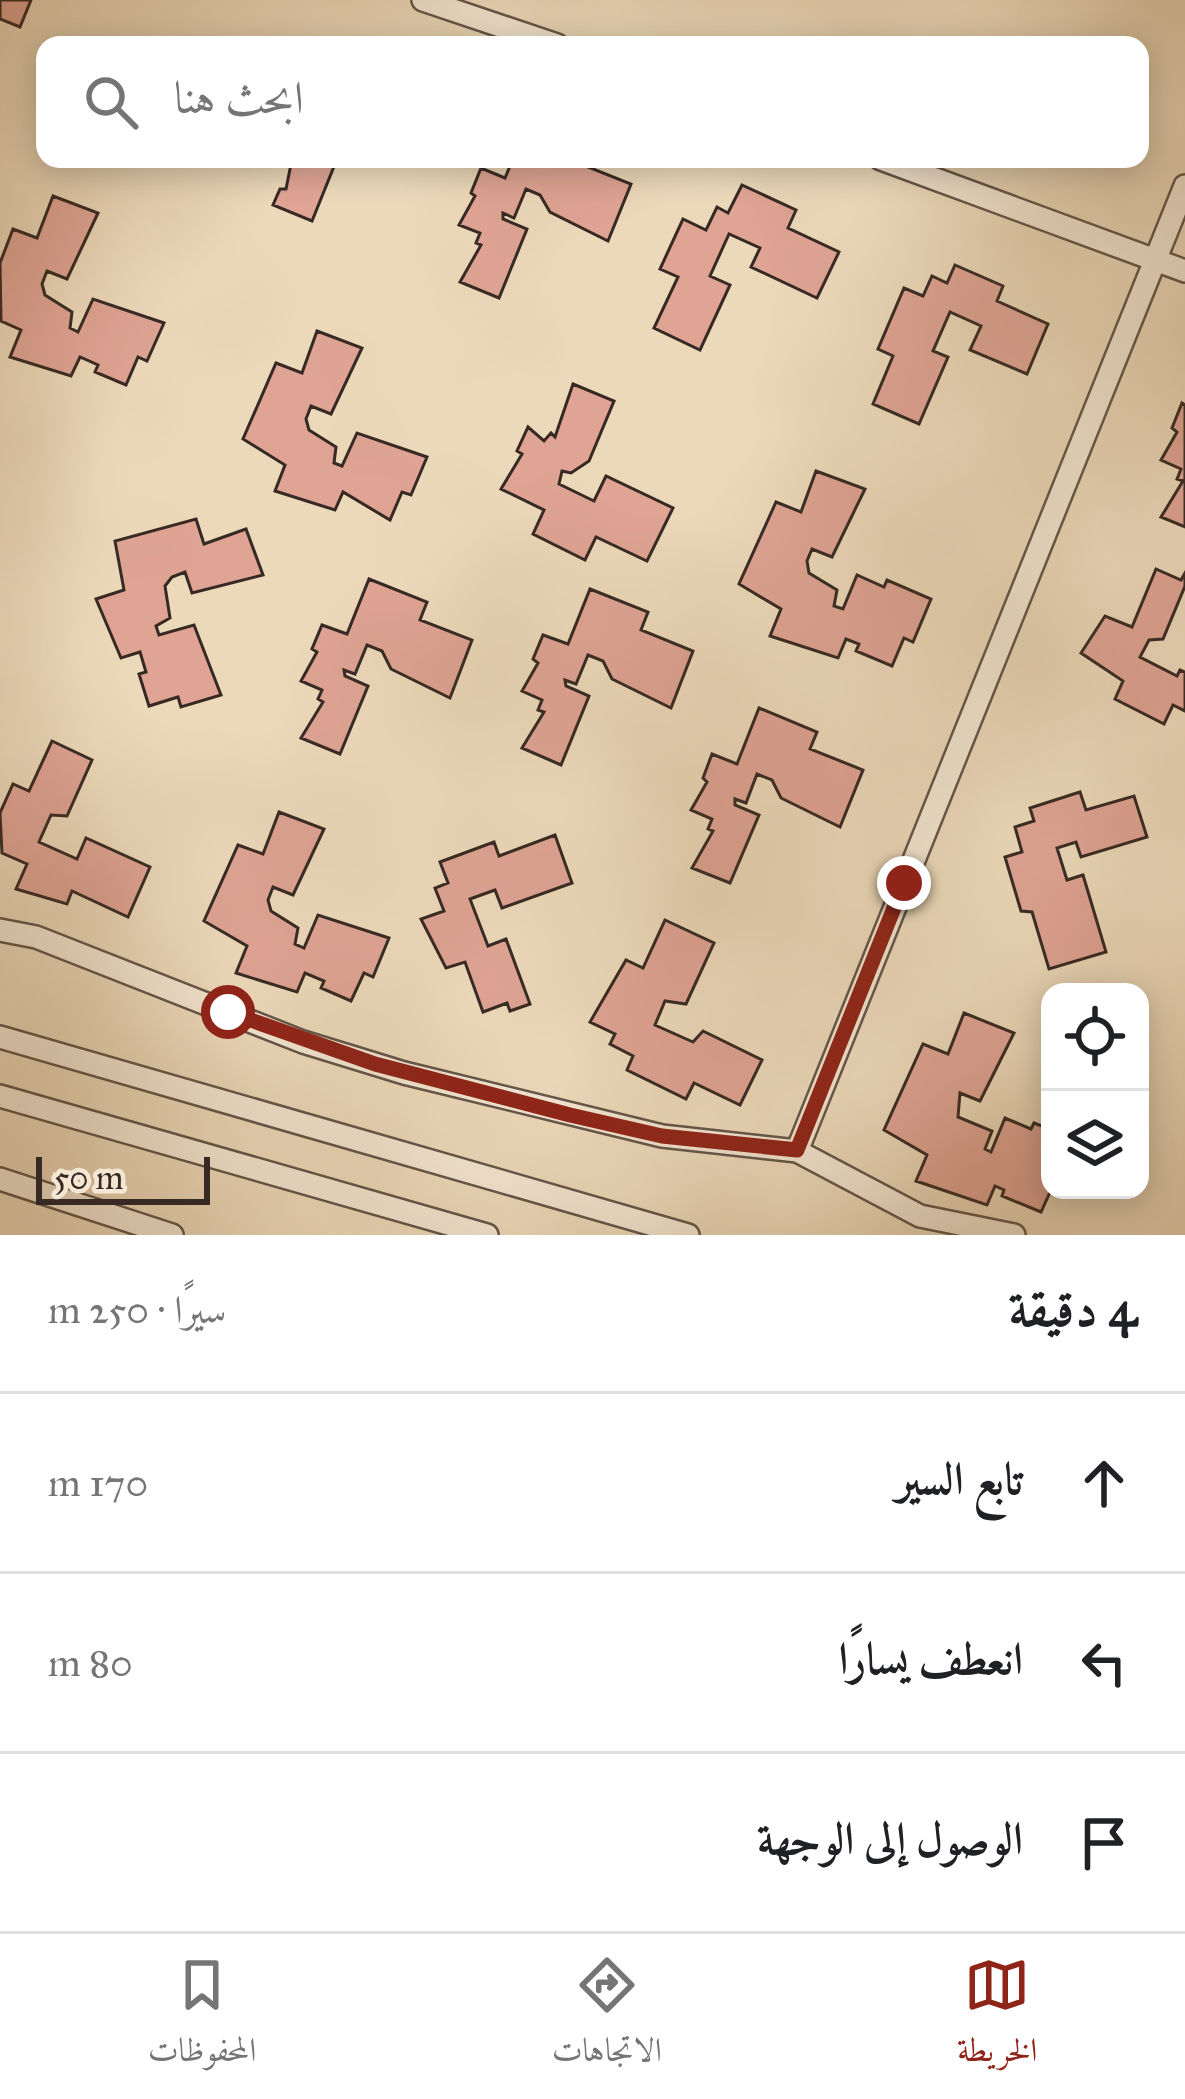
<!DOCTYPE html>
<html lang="ar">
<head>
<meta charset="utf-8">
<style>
	:root { --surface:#fff; --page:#f2f2f2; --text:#202124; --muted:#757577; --line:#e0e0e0; --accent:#8f2418 }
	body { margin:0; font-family:"IM FELL Great Primer",Amiri,serif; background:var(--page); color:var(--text); direction:rtl }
	.controls { position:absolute; right:36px; bottom:36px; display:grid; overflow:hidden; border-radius:24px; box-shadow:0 6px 30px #0003 }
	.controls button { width:108px; height:108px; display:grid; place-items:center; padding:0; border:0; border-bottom:3px solid var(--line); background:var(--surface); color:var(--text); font:60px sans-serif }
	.scale { position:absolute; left:36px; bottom:30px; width:174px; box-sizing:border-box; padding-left:12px; border:6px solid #372a24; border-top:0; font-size:33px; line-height:42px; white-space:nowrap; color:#372a24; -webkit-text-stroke:9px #f3e6d2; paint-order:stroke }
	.stop { position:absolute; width:36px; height:36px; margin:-27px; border:9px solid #8f2418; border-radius:50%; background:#fff }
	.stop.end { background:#8f2418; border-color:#fff; box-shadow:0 3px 12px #0008 }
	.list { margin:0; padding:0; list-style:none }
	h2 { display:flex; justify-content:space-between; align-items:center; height:156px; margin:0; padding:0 48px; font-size:51px }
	h2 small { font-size:39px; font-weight:400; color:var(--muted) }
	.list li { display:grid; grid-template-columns:78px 1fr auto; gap:36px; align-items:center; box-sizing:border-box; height:180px; padding:0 48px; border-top:3px solid var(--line) }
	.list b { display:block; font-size:45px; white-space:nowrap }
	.list em { font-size:39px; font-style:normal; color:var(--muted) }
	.icon { flex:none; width:66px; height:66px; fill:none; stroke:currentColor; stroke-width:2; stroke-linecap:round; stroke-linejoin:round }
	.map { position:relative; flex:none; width:1185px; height:1235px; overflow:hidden; direction:ltr }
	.search { position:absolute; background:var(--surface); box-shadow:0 6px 30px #0003; left:36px; right:36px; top:36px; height:132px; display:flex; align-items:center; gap:30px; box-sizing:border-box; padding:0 42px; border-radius:24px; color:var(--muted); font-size:45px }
	.sheet { height:696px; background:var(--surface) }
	nav { display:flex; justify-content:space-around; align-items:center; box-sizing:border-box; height:168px; border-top:3px solid var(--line); background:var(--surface); font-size:33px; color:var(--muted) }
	nav a { display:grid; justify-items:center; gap:6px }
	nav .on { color:var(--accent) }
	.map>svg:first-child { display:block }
	.building { fill:#dfa494; stroke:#372a24; stroke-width:3 }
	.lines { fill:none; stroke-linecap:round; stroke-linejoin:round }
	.street-casing { stroke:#64564a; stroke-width:26 }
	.street { stroke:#f3e6d2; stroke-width:21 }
	.route { stroke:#8f2418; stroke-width:15 }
</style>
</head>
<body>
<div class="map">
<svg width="1185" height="1235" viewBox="0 0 1185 1235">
	<rect width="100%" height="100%" fill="#ecd9ba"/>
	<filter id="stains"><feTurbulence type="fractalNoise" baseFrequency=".00167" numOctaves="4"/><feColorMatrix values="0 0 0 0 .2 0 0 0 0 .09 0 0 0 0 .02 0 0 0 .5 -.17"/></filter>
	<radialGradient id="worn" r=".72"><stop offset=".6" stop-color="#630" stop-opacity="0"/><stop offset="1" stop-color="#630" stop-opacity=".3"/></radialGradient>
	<path class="building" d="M0,0H31L20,27L0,19Z
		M292,159H337L312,221L273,205L280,189H286Z
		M513,159H580L578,163L631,184L608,241L550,212L540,195L526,189L514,218L503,213V219L527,229L499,298L460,282L481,245L476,243L480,233L459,225L475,196L471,193L481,168L505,178Z
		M742,185L796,210L788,228L839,252L817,298L751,267L760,248L729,234L710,276L730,285L700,350L654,328L678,277L660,269L683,219L706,230L717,207L728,213Z
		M53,196L98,213L67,279L47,271L42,284L45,295L72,312L70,328L78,332L93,299L164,323L147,361L138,357L126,385L95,372L98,365L80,357L71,376L10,357L21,330L1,321L0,263L13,229L37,238Z
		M955,265L1003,286L997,301L1048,324L1027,374L970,350L981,326L950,312L933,351L948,357L919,424L873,404L893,356L878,349L904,288L923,296L932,276L947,283Z
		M317,331L362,348L331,414L311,406L306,419L309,430L336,447L334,463L342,466L357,433L427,457L411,495L402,492L390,520L343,492L335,510L275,491L285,465L243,439L276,363L302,373Z
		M573,384L614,401L589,461L571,473L562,471L559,484L594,501L606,476L673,508L647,561L596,537L585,560L533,534L544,510L501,489L522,454L517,451L528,427L544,441L551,433L555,437Z
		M1182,403L1185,405V527L1161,517L1183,481L1177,479L1181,469L1161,460L1177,432L1172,428Z
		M816,471L865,489L832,557L812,549L807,561L809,573L837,590L834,606L843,609L857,575L884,587L887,580L931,599L913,642L904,638L892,666L856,651L859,644L846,639L838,658L770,636L781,609L739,584L776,502L801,512Z
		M196,519L204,544L246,529L263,575L192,593L185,572L172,577L165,586L170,618L156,626L159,635L194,625L221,695L181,707L178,697L149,706L139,674L146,672L140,652L121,658L96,599L124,590L115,541Z
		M1156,569L1181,580L1185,573V586L1163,639L1149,640L1140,657L1177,676L1180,670L1185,672V711L1173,705L1164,724L1115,699L1123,681L1081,653L1105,616L1132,627Z
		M369,579L427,602L420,620L472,640L450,698L391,669L382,651L367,645L355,674L344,670L345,676L368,686L340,754L301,738L323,702L318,699L322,690L301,681L317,652L312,649L322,625L347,634Z
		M590,589L648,612L641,630L693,651L671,708L612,679L603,661L588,655L576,684L565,680L566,686L589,696L561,765L522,748L544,712L538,710L542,700L522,691L538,663L533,659L543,635L568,644Z
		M759,708L817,732L810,749L863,770L840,827L781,798L772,780L757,774L746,803L735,799V805L759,815L730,883L692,868L713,831L708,829L712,819L691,810L707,782L703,778L712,754L737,764Z
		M52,741L92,760L67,816L51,815L39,842L77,859L86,838L150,867L128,917L72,891L67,904L16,889L27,864L2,853L0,813L13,784L29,791Z
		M1080,792L1086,810L1134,796L1147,837L1081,857L1076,842L1057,848L1067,880L1083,875L1106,952L1049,969L1032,912L1021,911L1005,857L1022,852L1015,827L1034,821L1030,808Z
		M279,812L324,829L293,895L273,887L268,900L271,911L298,928L295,944L304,948L318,915L389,938L373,977L364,973L351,1001L321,988L324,981L305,973L297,992L236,973L247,946L204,921L238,845L263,854Z
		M555,835L572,883L502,908L495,890L470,899L488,946L506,939L530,1004L510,1011L507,1003L483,1012L465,962L446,968L421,919L444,911L435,888L448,883L440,862L494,842L499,856Z
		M665,920L714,943L686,1004L665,1001L655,1025L693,1042L703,1031L762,1060L740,1105L694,1083L686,1099L627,1070L633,1056L610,1044L615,1034L590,1022L626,960L643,968Z
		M964,1013L1014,1033L980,1101L960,1093L958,1117L992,1131L985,1149L991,1152L1005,1118L1031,1129L1034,1123L1050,1129L1051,1190L1041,1212L1002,1196L1004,1190L995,1186L987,1205L916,1181L927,1155L884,1130L923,1044L948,1054Z"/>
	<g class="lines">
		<g class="street-casing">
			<path id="street" d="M423,0L557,45
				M881,159L1185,271
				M0,930L36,937L303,1042L404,1073L662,1136L797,1151L1185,186
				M0,1037L688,1235
				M0,1096L487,1235
				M797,1151L920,1216L1014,1235
				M0,1179L172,1235"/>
		</g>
		<use href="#street" class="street"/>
	</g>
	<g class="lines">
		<path class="route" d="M228,1012L375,1064L570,1115L662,1136L797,1150L904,883"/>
	</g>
	<rect width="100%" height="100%" filter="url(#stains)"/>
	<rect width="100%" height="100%" fill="url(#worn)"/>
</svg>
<div class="controls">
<button><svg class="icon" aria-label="locate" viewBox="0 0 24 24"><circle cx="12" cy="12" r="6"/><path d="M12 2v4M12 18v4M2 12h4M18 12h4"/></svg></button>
<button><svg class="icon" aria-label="layers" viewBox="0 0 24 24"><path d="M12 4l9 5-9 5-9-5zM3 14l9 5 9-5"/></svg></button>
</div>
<div class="scale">50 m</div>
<div class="stop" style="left:228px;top:1012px"></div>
<div class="stop end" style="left:904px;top:883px"></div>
<div class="search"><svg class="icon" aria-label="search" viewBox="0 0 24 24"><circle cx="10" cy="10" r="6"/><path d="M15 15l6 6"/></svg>ابحث هنا</div>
</div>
<section class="sheet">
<h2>4 دقيقة<small>سيرًا · 250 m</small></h2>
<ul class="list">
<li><svg class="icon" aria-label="ahead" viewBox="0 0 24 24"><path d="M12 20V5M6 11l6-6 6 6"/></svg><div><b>تابع السير</b></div><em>170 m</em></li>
<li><svg class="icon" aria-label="left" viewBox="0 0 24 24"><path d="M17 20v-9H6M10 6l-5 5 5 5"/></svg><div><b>انعطف يسارًا</b></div><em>80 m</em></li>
<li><svg class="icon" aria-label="arrive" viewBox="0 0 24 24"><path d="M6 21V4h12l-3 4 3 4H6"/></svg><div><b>الوصول إلى الوجهة</b></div></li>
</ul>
</section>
<nav>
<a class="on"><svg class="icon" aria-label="map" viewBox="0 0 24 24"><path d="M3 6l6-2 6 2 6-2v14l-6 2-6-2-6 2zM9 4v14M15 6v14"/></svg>الخريطة</a>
<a><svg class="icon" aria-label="directions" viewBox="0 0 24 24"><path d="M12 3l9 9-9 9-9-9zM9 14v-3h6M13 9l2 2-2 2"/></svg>الاتجاهات</a>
<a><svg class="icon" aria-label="saved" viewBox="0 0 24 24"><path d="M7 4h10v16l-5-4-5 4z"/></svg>المحفوظات</a>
</nav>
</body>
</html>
